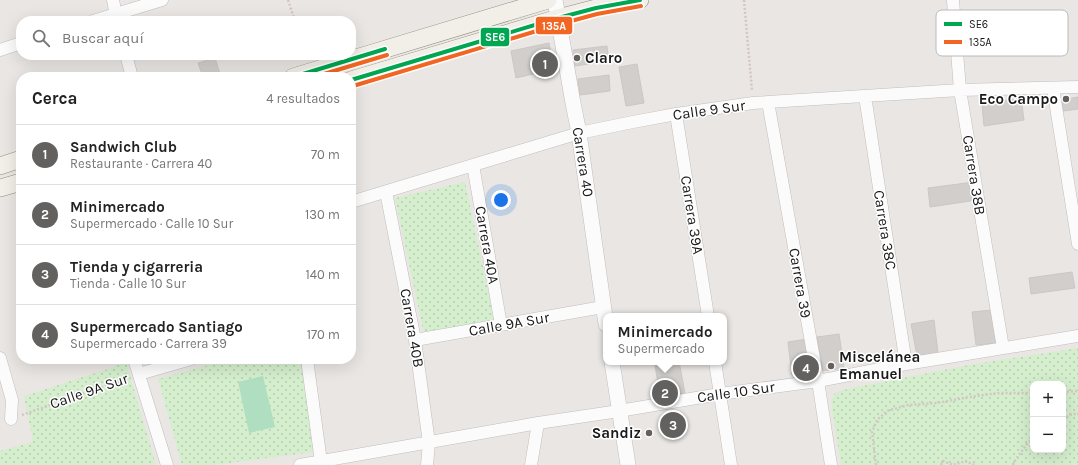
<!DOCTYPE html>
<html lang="es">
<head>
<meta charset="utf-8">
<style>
	:root { --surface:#fff; --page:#f6f6f6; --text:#222; --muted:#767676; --line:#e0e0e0; --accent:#626160 }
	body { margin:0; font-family:Karla,sans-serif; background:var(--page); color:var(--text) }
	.controls { position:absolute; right:12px; bottom:12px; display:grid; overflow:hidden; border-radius:8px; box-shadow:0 4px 16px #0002 }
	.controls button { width:36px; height:36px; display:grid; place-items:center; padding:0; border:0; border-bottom:1px solid var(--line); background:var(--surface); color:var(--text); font:20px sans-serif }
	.you { position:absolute; left:501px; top:200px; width:14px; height:14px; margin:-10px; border:3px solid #fff; border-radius:50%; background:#1a73e8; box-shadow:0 0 0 6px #1a73e833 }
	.badge { display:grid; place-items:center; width:26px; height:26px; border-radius:50%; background:var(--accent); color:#fff; font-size:13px; font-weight:700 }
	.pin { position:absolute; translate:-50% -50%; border:2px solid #fff; box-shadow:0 1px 4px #0006 }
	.popup { position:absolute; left:603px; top:313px; width:124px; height:52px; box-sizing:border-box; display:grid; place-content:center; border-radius:8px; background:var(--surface); filter:drop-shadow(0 1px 3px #0005); font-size:13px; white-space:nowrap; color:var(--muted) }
	.popup b { font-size:15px; color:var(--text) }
	.popup::after { content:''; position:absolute; left:50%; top:100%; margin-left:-8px; border:8px solid transparent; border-top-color:var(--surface) }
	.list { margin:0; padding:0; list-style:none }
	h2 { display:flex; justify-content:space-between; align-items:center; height:52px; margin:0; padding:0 16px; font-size:17px }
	h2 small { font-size:13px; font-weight:400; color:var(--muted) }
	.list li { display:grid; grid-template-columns:26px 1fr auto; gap:12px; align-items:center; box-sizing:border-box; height:60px; padding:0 16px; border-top:1px solid var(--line) }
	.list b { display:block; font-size:15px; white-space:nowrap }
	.list p { margin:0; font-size:13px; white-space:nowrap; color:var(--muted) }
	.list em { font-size:13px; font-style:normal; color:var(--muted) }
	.icon { flex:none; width:22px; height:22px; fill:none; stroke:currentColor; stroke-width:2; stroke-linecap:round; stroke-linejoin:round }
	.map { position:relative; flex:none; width:1078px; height:465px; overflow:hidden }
	.search { position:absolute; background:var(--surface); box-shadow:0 4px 16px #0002; left:16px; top:16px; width:340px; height:44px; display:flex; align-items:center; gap:10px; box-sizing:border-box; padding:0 14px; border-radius:16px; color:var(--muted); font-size:15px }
	.panel { position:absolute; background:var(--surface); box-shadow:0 4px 16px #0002; left:16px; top:72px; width:340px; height:292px; border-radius:16px }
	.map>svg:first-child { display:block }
	.park { fill:url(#park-dots); fill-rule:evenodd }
	.pitch { fill:#afdfc0 }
	.building { fill:#d1cecc; stroke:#ccc7c4 }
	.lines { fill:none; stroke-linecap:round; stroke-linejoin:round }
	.minor-casing { stroke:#c0bebd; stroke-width:13 }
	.tertiary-casing { stroke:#c0bebd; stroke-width:16 }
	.secondary-casing { stroke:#928f7d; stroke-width:18 }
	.path { stroke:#d4c5c6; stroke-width:2.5; stroke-dasharray:2 2; stroke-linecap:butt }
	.minor { stroke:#fcfbfb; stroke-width:12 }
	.tertiary { stroke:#fcfbfb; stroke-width:15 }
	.secondary { stroke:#f2efe8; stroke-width:17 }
	.bus-1-casing { stroke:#fff; stroke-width:7 }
	.bus-2-casing { stroke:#fff; stroke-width:7 }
	.bus-1 { stroke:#00a651; stroke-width:4 }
	.bus-2 { stroke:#f26522; stroke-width:4 }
	.poi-dot { fill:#626160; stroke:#fff; stroke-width:1.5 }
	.labels { text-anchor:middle; stroke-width:3; stroke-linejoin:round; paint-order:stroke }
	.poi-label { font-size:15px; font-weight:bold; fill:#1a1a1a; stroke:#fff; text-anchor:start }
	.street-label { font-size:15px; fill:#1a1a1a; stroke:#fff }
	.key { fill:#fff; stroke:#bababa; stroke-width:1 }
	.key-label { font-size:11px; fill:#1a1a1a }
	.line-badge { stroke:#fff; stroke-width:1.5 }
	.badge-label { font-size:11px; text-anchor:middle; font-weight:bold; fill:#fff }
</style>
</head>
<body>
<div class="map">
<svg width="1078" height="465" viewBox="0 0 1078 465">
	<defs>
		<pattern id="park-dots" width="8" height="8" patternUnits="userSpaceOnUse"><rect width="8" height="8" fill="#d5efce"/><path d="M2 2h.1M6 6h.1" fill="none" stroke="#b6ccb0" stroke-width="1.8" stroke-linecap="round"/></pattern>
	</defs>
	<rect width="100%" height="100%" fill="#e9e6e3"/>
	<path class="park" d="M465,182L494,319L424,334L395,198Z
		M1078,348V465H841L831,401L835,393L847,389L969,365ZM1033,384H1063V450H1033Z
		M230,359H301L314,452L214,465H182L158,379Z
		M126,362L156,465H0V451L33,442L24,396L111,368Z"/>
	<path class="pitch" d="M263,376L275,427L249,433L238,382Z"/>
	<path class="building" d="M549,43L554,69L516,78L511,51Z
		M607,46L609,61L575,66L573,50Z
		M215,58L221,77H203L198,63Z
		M637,64L644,103L626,106L619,67Z
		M609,75L610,91L580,95L578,79Z
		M1078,97V109L1063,111L1061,100Z
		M1021,98L1024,120L984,126L982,104Z
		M974,182L977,200L930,207L928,188Z
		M1072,272L1075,288L1031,294L1029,278Z
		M992,310L996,343L976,345L972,312Z
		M934,320L938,353L917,356L911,324Z
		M839,334L844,368L823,371L817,337Z
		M807,339L811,372L792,375L788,342Z
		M669,362H679L685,393L660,397L655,365Z"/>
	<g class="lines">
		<g class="minor-casing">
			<path id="minor" d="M113,0L117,21
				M953,0L960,90L1003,348
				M93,21L162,0
				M0,50L21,43
				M126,55L132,77
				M1053,88L1078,244
				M865,96L906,364
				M768,102L818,381L831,465
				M676,114L708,316
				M473,165L501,325
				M386,192L415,340L429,443L427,465
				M351,202L579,133L633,122L676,114L753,103L768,102L960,90L1078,87
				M415,340L603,307
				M0,358L12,400L11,419
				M134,359L167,465
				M307,359L321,462L320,465
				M715,362L731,465
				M139,374L191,359
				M300,465L538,423L619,411L720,394L818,381L906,364L1078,336
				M531,465L538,423"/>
		</g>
		<g class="tertiary-casing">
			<path id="tertiary" d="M555,0L573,103L579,133L606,324
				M612,362L628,465"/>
		</g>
		<g class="secondary-casing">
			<path id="secondary" d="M293,77L548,0
				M351,80L558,18L596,8L640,0
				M0,166L21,159
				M0,188L21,182"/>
		</g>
		<path class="path" d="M288,0L295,21
			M744,0L752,91
			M351,175L355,188
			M1063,392L1078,391
			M22,415L127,378
			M1063,419L1072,414H1078
			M876,465L872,432L877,420L887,411L908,405L937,403L969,397L1000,393H1033
			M941,465L943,461L953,465L966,461L974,465
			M1013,465L1014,462L1027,444L1033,439"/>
		<use href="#minor" class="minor"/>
		<use href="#tertiary" class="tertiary"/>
		<use href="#secondary" class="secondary"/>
		<g class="bus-1-casing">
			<path id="bus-1" d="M293,77L385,49
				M351,80L558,18L596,8L640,0"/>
		</g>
		<g class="bus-2-casing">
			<path id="bus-2" d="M314,77L387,55
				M353,86L560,24L597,14L641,6"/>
		</g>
		<use href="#bus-1" class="bus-1"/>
		<use href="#bus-2" class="bus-2"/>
	</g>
	<g class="poi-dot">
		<circle cx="577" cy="58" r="4"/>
		<circle cx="1066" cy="99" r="4"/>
		<circle cx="831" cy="366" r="4"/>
		<circle cx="649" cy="433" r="4"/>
	</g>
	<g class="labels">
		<g class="poi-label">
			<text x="585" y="63">Claro</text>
			<text x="1058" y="104" text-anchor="end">Eco Campo</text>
			<text x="839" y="362">Miscelánea<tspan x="839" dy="17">Emanuel</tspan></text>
			<text x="641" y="438" text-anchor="end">Sandiz</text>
		</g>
		<g class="street-label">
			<text transform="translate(709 110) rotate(-8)" y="5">Calle 9 Sur</text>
			<text transform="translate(583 162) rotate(81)" y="5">Carrera 40</text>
			<text transform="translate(974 175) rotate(81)" y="5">Carrera 38B</text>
			<text transform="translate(692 215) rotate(81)" y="5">Carrera 39A</text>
			<text transform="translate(885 230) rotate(81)" y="5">Carrera 38C</text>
			<text transform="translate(487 245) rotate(80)" y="5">Carrera 40A</text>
			<text transform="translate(800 283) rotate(80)" y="5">Carrera 39</text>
			<text transform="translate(509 324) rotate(-10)" y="5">Calle 9A Sur</text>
			<text transform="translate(412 328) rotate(80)" y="5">Carrera 40B</text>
			<text transform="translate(89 391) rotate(-19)" y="5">Calle 9A Sur</text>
			<text transform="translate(736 392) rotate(-8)" y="5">Calle 10 Sur</text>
		</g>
	</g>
	<rect x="936" y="10" width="132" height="46" rx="6" class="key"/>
	<rect x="944" y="22" width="18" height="4" fill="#00a651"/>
	<rect x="944" y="40" width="18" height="4" fill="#f26522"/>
	<g class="key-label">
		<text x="969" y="28">SE6</text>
		<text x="969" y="46">135A</text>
	</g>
	<g class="line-badge">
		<rect x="535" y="16" width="38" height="19" rx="4" fill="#f26522"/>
		<rect x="480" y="27" width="30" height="20" rx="4" fill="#00a651"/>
	</g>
	<g class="badge-label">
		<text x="554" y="30">135A</text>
		<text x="495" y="41">SE6</text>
	</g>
</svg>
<div class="controls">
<button>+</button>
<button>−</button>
</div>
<div class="you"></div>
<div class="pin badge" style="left:545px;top:64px">1</div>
<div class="pin badge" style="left:665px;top:393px">2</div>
<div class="popup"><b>Minimercado</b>Supermercado</div>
<div class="pin badge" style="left:673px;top:425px">3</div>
<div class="pin badge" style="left:806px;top:368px">4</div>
<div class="search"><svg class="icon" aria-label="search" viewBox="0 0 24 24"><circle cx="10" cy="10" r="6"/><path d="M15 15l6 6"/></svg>Buscar aquí</div>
<section class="panel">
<h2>Cerca<small>4 resultados</small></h2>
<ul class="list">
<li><span class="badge">1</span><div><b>Sandwich Club</b><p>Restaurante · Carrera 40</p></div><em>70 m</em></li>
<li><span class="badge">2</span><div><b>Minimercado</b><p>Supermercado · Calle 10 Sur</p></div><em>130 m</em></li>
<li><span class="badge">3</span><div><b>Tienda y cigarreria</b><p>Tienda · Calle 10 Sur</p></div><em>140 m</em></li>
<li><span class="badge">4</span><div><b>Supermercado Santiago</b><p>Supermercado · Carrera 39</p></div><em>170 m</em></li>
</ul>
</section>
</div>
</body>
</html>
